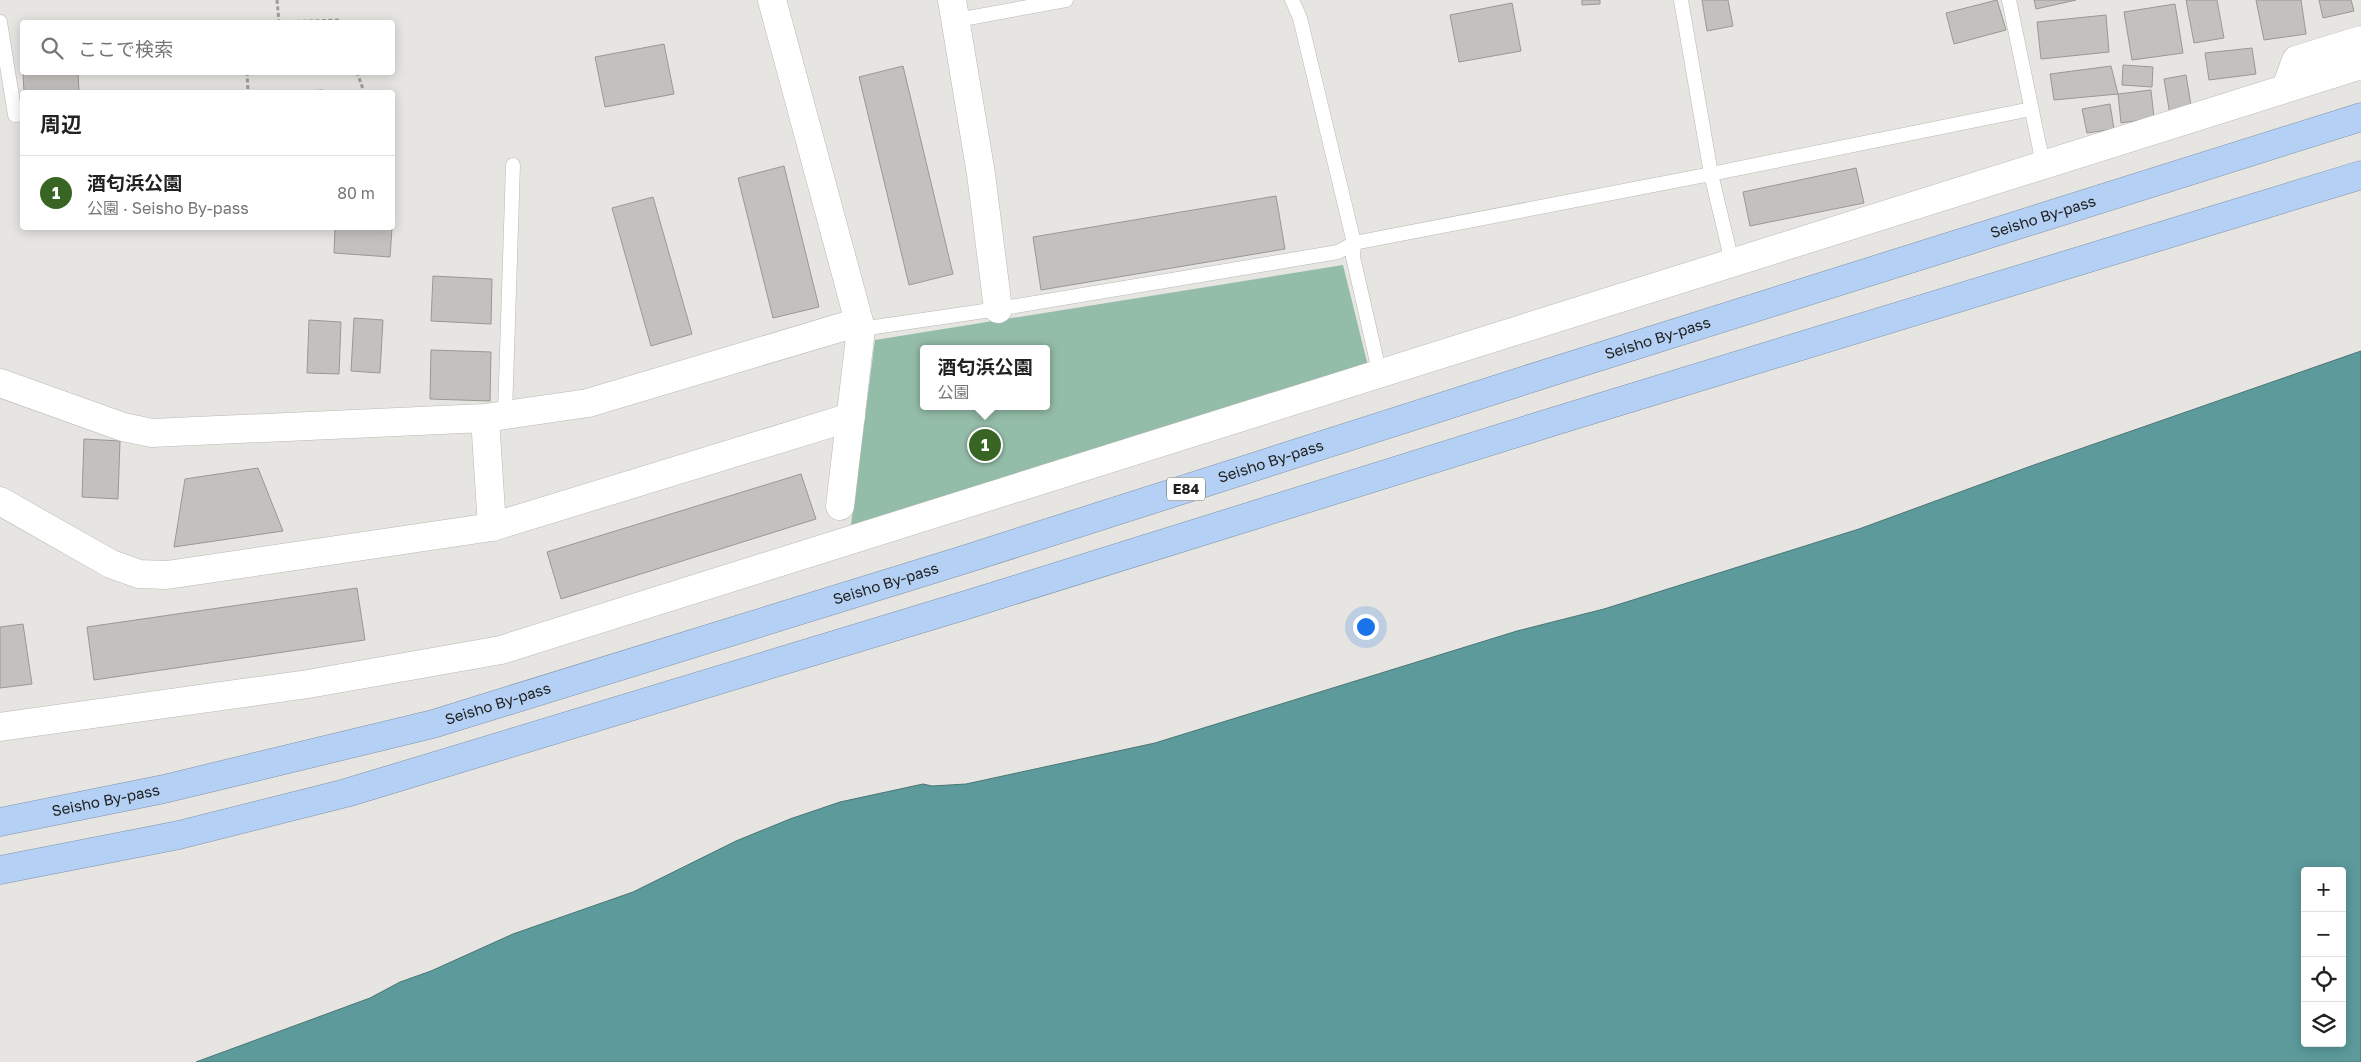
<!DOCTYPE html>
<html lang="ja">
<head>
<meta charset="utf-8">
<style>
	:root { --surface:#fff; --page:#f6f6f6; --text:#222; --muted:#767676; --line:#e0e0e0; --accent:#386524 }
	body { margin:0; font-family:"Golos Text","Noto Sans JP",sans-serif; background:var(--page); color:var(--text) }
	.controls { position:absolute; right:15px; bottom:15px; display:grid; overflow:hidden; border-radius:5px; box-shadow:0 2px 12px #0003 }
	.controls button { width:45px; height:45px; display:grid; place-items:center; padding:0; border:0; border-bottom:1px solid var(--line); background:var(--surface); color:var(--text); font:25px sans-serif }
	.you { position:absolute; left:1365px; top:626px; width:18px; height:18px; margin:-12px; border:4px solid #fff; border-radius:50%; background:#1a73e8; box-shadow:0 0 0 8px #1a73e833 }
	.badge { display:grid; place-items:center; width:32px; height:32px; border-radius:50%; background:var(--accent); color:#fff; font-size:16px; font-weight:700 }
	.pin { position:absolute; translate:-50% -50%; border:2px solid #fff; box-shadow:0 1px 5px #0006 }
	.popup { position:absolute; left:920px; top:345px; width:130px; height:65px; box-sizing:border-box; display:grid; place-content:center; border-radius:5px; background:var(--surface); filter:drop-shadow(0 1px 4px #0005); font-size:16px; white-space:nowrap; color:var(--muted) }
	.popup b { font-size:19px; color:var(--text) }
	.popup::after { content:''; position:absolute; left:50%; top:100%; margin-left:-10px; border:10px solid transparent; border-top-color:var(--surface) }
	.list { margin:0; padding:0; list-style:none }
	h2 { display:flex; justify-content:space-between; align-items:center; height:65px; margin:0; padding:0 20px; font-size:21px }
	h2 small { font-size:16px; font-weight:400; color:var(--muted) }
	.list li { display:grid; grid-template-columns:32px 1fr auto; gap:15px; align-items:center; box-sizing:border-box; height:75px; padding:0 20px; border-top:1px solid var(--line) }
	.list b { display:block; font-size:19px; white-space:nowrap }
	.list p { margin:0; font-size:16px; white-space:nowrap; color:var(--muted) }
	.list em { font-size:16px; font-style:normal; color:var(--muted) }
	.icon { flex:none; width:28px; height:28px; fill:none; stroke:currentColor; stroke-width:2; stroke-linecap:round; stroke-linejoin:round }
	.map { position:relative; flex:none; width:2361px; height:1062px; overflow:hidden }
	.search { position:absolute; background:var(--surface); box-shadow:0 2px 12px #0003; left:20px; top:20px; width:375px; height:55px; display:flex; align-items:center; gap:12px; box-sizing:border-box; padding:0 18px; border-radius:5px; color:var(--muted); font-size:19px }
	.panel { position:absolute; background:var(--surface); box-shadow:0 2px 12px #0003; left:20px; top:90px; width:375px; height:140px; border-radius:5px }
	.map>svg:first-child { display:block }
	.green { fill:#94bda9; fill-rule:evenodd }
	.water { fill:#5c9a9b; stroke:#497575; fill-rule:evenodd }
	.building { fill:#c3c0bd; stroke:#9a9895 }
	.lines { fill:none; stroke-linecap:round; stroke-linejoin:round }
	.lane-casing { stroke:#b8b8b4; stroke-width:15 }
	.street-casing { stroke:#b8b8b4; stroke-width:29 }
	.highway-casing { stroke:#8092a8; stroke-width:29 }
	.path { stroke:#9f9e9b; stroke-width:3; stroke-dasharray:4 2.5; stroke-linecap:butt }
	.lane { stroke:#fff; stroke-width:14 }
	.street { stroke:#fff; stroke-width:28 }
	.highway { stroke:#b4d0f4; stroke-width:28 }
	.labels { text-anchor:middle; stroke-width:4.5; stroke-linejoin:round; paint-order:stroke }
	.shield { fill:#fff; stroke:#626260; stroke-width:1 }
	.shield-label { font-size:14px; font-weight:bold; fill:#1e1e1c }
	.street-label { font-size:15px; fill:#1e1e1c; stroke:#fff }
</style>
</head>
<body>
<div class="map">
<svg width="2361" height="1062" viewBox="0 0 2361 1062">
	<rect width="100%" height="100%" fill="#e6e5e1"/>
	<path class="green" d="M1343,265L1368,366L851,525L875,340ZM924,349H1046V406H924Z"/>
	<path class="water" d="M2361,351V1062H196L370,998L400,982L431,971L513,934L633,892L736,841L790,819L840,802L923,784L932,786L966,784L1155,743L1517,631L1604,609L1859,529L2031,466ZM2305,871H2342V1043H2305Z"/>
	<path class="building" d="M1582,0H1600V4L1582,5Z
		M1702,0H1728L1733,26L1707,31Z
		M1997,0L2006,30L1954,44L1946,13Z
		M2034,0H2076L2036,9Z
		M2186,0H2217L2224,38L2194,43Z
		M2256,0H2301L2306,34L2264,40Z
		M2319,0H2351L2354,11L2323,18Z
		M1512,3L1521,51L1459,62L1450,15Z
		M2175,4L2183,53L2132,60L2124,12Z
		M2106,15L2109,52L2041,59L2037,22Z
		M664,44L674,94L605,107L595,57Z
		M2252,48L2256,74L2209,80L2205,53Z
		M2123,65L2153,67L2152,87L2122,85Z
		M903,66L953,274L909,285L859,77Z
		M2111,66L2118,94L2054,100L2050,74Z
		M23,72H78L79,92H24Z
		M2186,75L2192,111L2170,115L2164,79Z
		M323,90V92H292Z
		M2151,90L2154,118L2121,123L2118,94Z
		M2110,104L2114,129L2087,133L2082,109Z
		M784,166L819,307L773,318L738,178Z
		M1856,168L1864,203L1750,226L1743,192Z
		M1276,196L1285,249L1041,290L1033,237Z
		M653,197L692,334L651,346L612,208Z
		M335,228H392L390,257L334,253Z
		M433,276L492,279L491,324L431,321Z
		M354,318L383,320L380,373L351,371Z
		M309,320L341,322L339,374L307,373Z
		M431,350L491,352L490,401L430,399Z
		M84,439L120,441L118,499L82,497Z
		M258,468L283,531L174,547L185,479Z
		M801,474L816,519L561,599L547,552Z
		M357,588L365,640L94,680L87,627Z
		M23,624L32,684L0,688V627Z"/>
	<g class="lines">
		<g class="lane-casing">
			<path id="lane" d="M1292,0L1300,18L1354,243L1353,257L1380,375
				M1681,0L1711,174L1732,262
				M2009,0L2043,164
				M957,20L1066,0
				M0,22L15,115L22,114
				M861,329L998,309L1338,252L1354,243L1711,174L2031,109
				M505,415L513,165"/>
		</g>
		<g class="street-casing">
			<path id="street" d="M772,0L861,329L840,506
				M952,0L981,174L998,309
				M2286,88L2296,60L2361,40
				M0,383L123,427L152,433L485,418L588,403L859,322
				M485,418L492,527
				M0,501L111,564L139,574L167,575L492,527L851,417
				M0,727L308,684L501,650L2361,65"/>
		</g>
		<g class="highway-casing">
			<g id="highway">
				<path id="s1" d="M0,822L164,789L433,724L963,560L1554,371L2361,117"/>
				<path d="M0,870L179,835L346,793L963,606L1552,422L2361,175"/>
			</g>
		</g>
		<path class="path" d="M277,0L279,22L339,20L340,22
			M273,22H279
			M247,72L248,92
			M357,72L364,92"/>
		<use href="#lane" class="lane"/>
		<use href="#street" class="street"/>
		<use href="#highway" class="highway"/>
	</g>
	<g class="labels">
		<rect class="shield" x="1167" y="477.5" width="38" height="23" rx="4"/>
		<g class="shield-label">
			<text x="1186" y="494">E84</text>
		</g>
		<g class="street-label">
			<text dy="5" stroke="none"><textPath href="#s1" startOffset="2132">Seisho By-pass</textPath></text>
			<text dy="5" stroke="none"><textPath href="#s1" startOffset="1728">Seisho By-pass</textPath></text>
			<text dy="5" stroke="none"><textPath href="#s1" startOffset="1322">Seisho By-pass</textPath></text>
			<text dy="5" stroke="none"><textPath href="#s1" startOffset="918">Seisho By-pass</textPath></text>
			<text dy="5" stroke="none"><textPath href="#s1" startOffset="512">Seisho By-pass</textPath></text>
			<text dy="5" stroke="none"><textPath href="#s1" startOffset="108">Seisho By-pass</textPath></text>
		</g>
	</g>
</svg>
<div class="controls">
<button>+</button>
<button>−</button>
<button><svg class="icon" aria-label="locate" viewBox="0 0 24 24"><circle cx="12" cy="12" r="6"/><path d="M12 2v4M12 18v4M2 12h4M18 12h4"/></svg></button>
<button><svg class="icon" aria-label="layers" viewBox="0 0 24 24"><path d="M12 4l9 5-9 5-9-5zM3 14l9 5 9-5"/></svg></button>
</div>
<div class="you"></div>
<div class="pin badge" style="left:985px;top:445px">1</div>
<div class="popup"><b>酒匂浜公園</b>公園</div>
<div class="search"><svg class="icon" aria-label="search" viewBox="0 0 24 24"><circle cx="10" cy="10" r="6"/><path d="M15 15l6 6"/></svg>ここで検索</div>
<section class="panel">
<h2>周辺<small></small></h2>
<ul class="list">
<li><span class="badge">1</span><div><b>酒匂浜公園</b><p>公園 · Seisho By-pass</p></div><em>80 m</em></li>
</ul>
</section>
</div>
</body>
</html>
